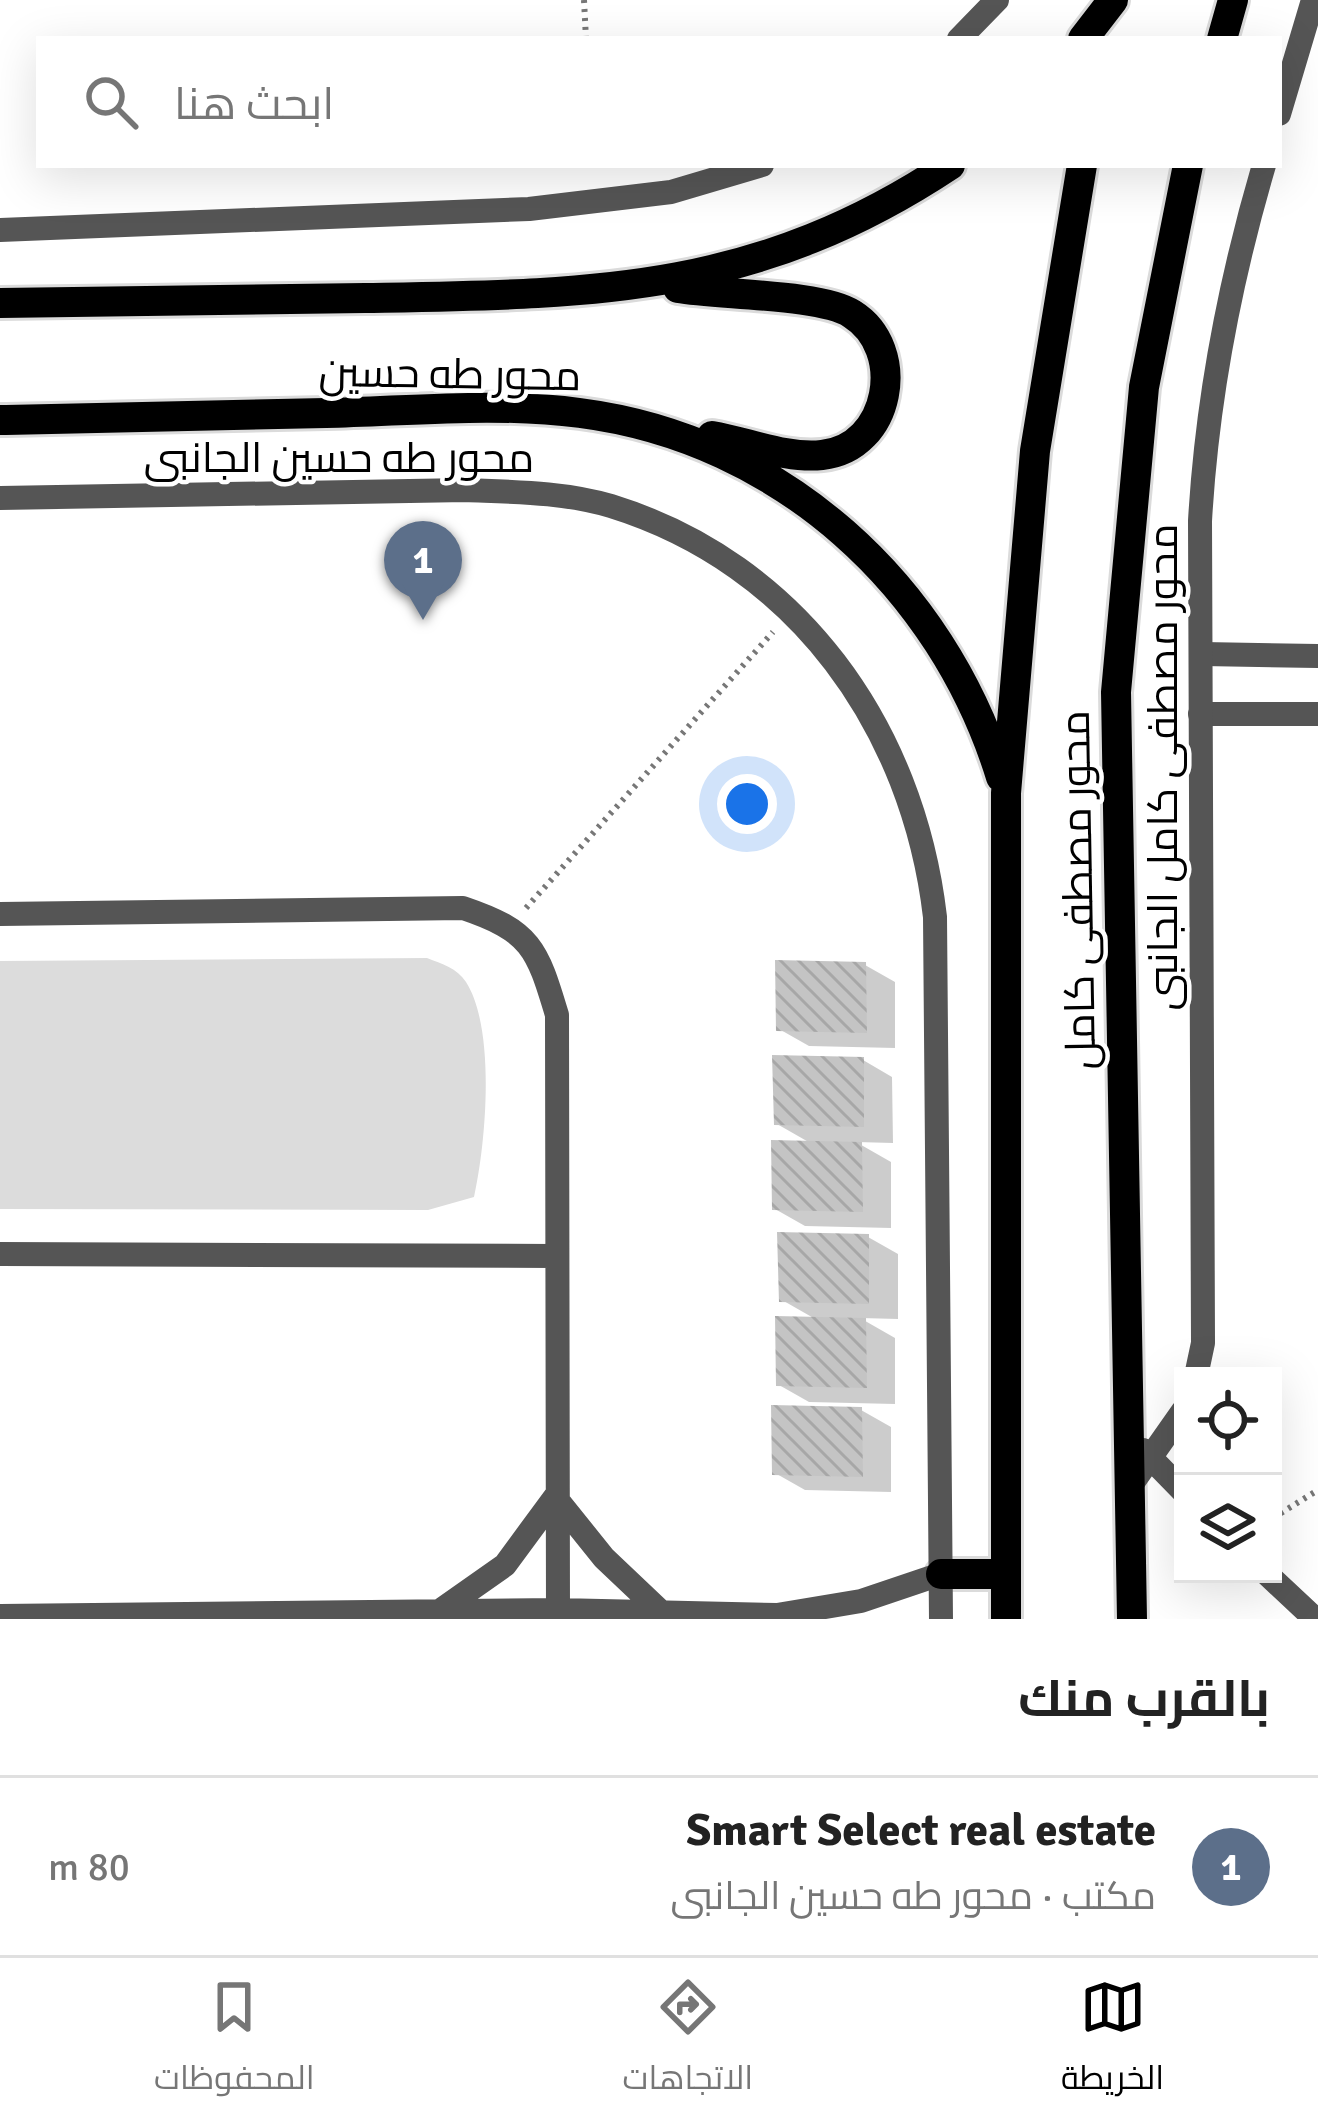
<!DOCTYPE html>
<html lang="ar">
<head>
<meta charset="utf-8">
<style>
	:root { --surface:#fff; --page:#f6f6f6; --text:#222; --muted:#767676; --line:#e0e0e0; --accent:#000 }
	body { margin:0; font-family:Signika,Cairo,sans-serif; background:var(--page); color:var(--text); direction:rtl }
	.controls { position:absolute; right:36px; bottom:36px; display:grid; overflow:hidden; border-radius:0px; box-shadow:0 12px 48px #0002 }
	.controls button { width:108px; height:108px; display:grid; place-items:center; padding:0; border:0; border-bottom:3px solid var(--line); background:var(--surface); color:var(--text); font:60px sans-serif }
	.you { position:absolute; left:747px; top:804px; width:42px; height:42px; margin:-30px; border:9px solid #fff; border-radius:50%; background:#1a73e8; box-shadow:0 0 0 18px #1a73e833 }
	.badge { display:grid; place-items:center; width:78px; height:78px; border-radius:50%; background:var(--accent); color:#fff; font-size:39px; font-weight:700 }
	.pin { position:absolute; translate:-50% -99px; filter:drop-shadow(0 3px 6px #0008) }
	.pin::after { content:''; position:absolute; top:63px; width:42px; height:36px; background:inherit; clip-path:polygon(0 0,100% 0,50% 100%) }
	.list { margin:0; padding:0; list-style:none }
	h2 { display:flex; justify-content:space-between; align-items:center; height:156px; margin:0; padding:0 48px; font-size:51px }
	h2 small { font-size:39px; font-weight:400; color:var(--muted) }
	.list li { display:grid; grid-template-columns:78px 1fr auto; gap:36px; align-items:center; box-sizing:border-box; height:180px; padding:0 48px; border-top:3px solid var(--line) }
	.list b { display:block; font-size:45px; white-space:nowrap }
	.list p { margin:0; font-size:39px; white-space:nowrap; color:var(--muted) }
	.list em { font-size:39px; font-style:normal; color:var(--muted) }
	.icon { flex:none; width:66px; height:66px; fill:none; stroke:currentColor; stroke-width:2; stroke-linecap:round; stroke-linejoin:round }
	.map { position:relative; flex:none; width:1318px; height:1619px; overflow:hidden; direction:ltr }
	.search { position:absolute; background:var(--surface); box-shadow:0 12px 48px #0002; left:36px; right:36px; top:36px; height:132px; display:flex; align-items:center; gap:30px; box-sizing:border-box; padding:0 42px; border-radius:0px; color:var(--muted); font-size:45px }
	.sheet { height:336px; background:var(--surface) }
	nav { display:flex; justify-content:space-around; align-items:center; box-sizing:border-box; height:168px; border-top:3px solid var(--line); background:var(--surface); font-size:33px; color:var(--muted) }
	nav a { display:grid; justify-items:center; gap:6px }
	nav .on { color:var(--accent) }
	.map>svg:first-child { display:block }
	.green { fill:#dcdcdc }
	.shadow { fill:#0003 }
	.building { fill:url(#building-back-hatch) }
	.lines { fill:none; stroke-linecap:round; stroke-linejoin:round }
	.primary-casing { stroke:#dbdbdb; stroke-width:36 }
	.path { stroke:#777; stroke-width:6; stroke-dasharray:3 6; stroke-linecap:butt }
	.minor { stroke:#555; stroke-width:24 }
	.tertiary { stroke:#555; stroke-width:24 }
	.primary { stroke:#000; stroke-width:30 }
	.labels { text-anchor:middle; stroke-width:9; stroke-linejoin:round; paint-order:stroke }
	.street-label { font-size:42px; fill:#000; stroke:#fff }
</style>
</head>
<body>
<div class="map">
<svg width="1318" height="1619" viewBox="0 0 1318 1619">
	<defs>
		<pattern id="building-back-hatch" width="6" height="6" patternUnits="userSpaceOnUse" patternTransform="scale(3)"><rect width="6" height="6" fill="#c4c4c4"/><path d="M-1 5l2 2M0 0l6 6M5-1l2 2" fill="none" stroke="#a7a7a7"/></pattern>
	</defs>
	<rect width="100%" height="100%" fill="#fff"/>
	<path class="green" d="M427,958C442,964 457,968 466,982C496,1029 486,1144 474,1197L428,1210L0,1209V961Z"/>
	<path class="shadow" d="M865,965L895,982V1048L809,1046L779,1029Z
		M863,1060L892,1077L893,1143L856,1142L891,1162V1228L805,1226L775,1209L812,1144L777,1124Z
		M868,1237L898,1254V1319L860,1318L895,1338V1404L809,1402L779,1385L817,1320L782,1300Z
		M861,1410L891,1427V1492L805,1490L775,1473Z"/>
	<path class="building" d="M775,960L866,962L867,1033L776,1031Z
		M772,1055L864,1057V1127L774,1125Z
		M771,1140L862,1142L863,1212L772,1210Z
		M777,1232L869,1234V1304L779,1302Z
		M775,1316L866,1318L867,1388L776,1386Z
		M771,1405L862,1407L863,1477L772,1475Z"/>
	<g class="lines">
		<g class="primary-casing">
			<path id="primary" d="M1083,39L1113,0
				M1222,39L1233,0
				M678,288C719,295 822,294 852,314C908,349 891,448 822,455C787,459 747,442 712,436
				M0,303C122,301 243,300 365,298C591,294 754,295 950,165
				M0,420C109,418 218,415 326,413C410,411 497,402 580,413C782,439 942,586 1001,777
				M941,1574H1005
				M1006,1619V793L1035,451L1082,165
				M1132,1619L1116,692L1144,387L1188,165"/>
		</g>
		<path class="path" d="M584,0L586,39
			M526,908L773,632
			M1273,1518L1318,1490"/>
		<path class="minor" d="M1203,654L1318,656
			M1200,714H1318
			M0,914L463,908C531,931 537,948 557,1015L558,1619
			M0,1254L554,1256
			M441,1610L505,1565L555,1497L604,1558L662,1613
			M0,1616L558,1610L777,1615L861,1601L941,1574"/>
		<path class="tertiary" d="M959,39L997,0
			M1279,114L1313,0
			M0,230L529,209L671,192L762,165
			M0,498L466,490C514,492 564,492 611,506C798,564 913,728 935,917L941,1619
			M1196,1376L1203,1343L1200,521C1207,398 1229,284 1264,165
			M1143,1450L1183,1491
			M1131,1485L1183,1411
			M1267,1574L1315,1619"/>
		<use href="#primary" class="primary"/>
	</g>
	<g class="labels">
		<g class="street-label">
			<text transform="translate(450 373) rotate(1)" y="15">محور طه حسين</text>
			<text x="339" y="472">محور طه حسين الجانبى</text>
			<text transform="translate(1162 767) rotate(-90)" y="15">محور مصطفى كامل الجانبى</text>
			<text transform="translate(1077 890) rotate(-91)" y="15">محور مصطفى كامل</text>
		</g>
	</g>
</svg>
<div class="controls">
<button><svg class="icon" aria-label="locate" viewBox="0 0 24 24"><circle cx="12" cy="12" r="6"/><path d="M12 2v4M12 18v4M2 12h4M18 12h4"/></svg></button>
<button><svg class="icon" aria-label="layers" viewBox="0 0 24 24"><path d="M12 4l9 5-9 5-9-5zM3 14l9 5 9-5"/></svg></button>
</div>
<div class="you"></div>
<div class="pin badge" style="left:423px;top:620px;background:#5c6f8a">1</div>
<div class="search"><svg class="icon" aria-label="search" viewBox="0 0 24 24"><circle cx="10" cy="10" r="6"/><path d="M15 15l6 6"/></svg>ابحث هنا</div>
</div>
<section class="sheet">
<h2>بالقرب منك<small></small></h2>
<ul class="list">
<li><span class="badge" style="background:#5c6f8a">1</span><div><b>Smart Select real estate</b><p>مكتب · محور طه حسين الجانبى</p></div><em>80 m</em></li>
</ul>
</section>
<nav>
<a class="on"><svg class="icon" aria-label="map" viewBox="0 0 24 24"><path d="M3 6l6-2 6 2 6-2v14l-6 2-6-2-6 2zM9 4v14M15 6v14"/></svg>الخريطة</a>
<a><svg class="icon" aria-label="directions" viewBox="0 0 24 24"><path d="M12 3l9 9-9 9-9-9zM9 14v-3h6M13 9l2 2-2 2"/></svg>الاتجاهات</a>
<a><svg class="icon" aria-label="saved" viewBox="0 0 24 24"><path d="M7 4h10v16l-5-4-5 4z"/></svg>المحفوظات</a>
</nav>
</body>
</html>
